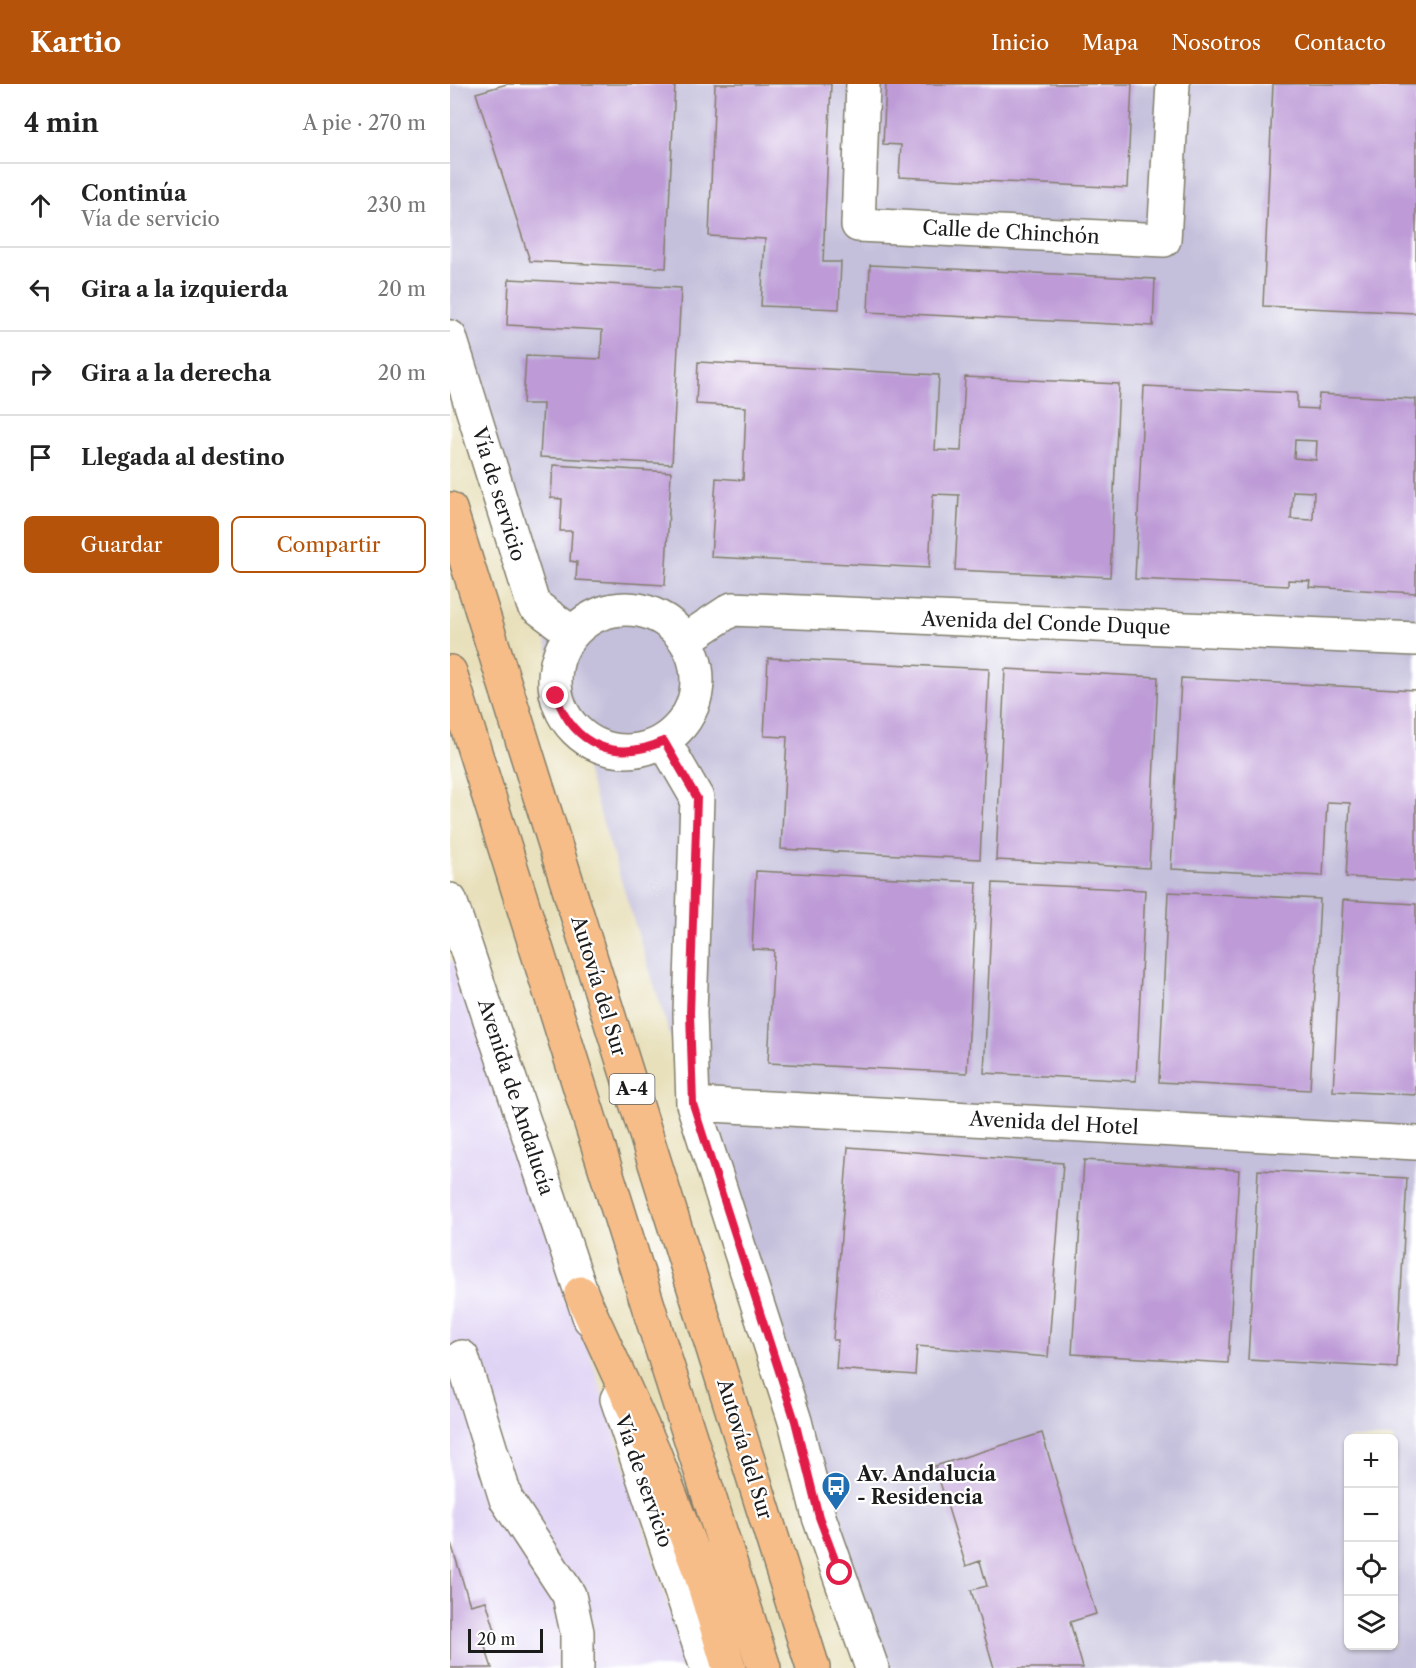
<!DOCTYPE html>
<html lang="es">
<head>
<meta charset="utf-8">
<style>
	:root { --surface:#fff; --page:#f2f2f2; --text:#222; --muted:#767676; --line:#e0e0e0; --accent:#b45309 }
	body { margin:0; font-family:"Libre Caslon Text",serif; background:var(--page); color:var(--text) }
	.controls { position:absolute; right:18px; bottom:18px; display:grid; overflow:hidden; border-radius:9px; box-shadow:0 2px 4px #0004 }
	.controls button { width:54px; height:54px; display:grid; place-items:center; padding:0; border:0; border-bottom:2px solid var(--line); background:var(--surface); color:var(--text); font:30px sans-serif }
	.scale { position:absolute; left:18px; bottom:15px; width:75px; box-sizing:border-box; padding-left:6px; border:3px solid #1c1c1c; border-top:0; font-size:16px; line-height:21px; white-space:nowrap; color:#1c1c1c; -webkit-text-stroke:4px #fff; paint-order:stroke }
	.stop { position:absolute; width:18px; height:18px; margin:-14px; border:4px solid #e11d48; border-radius:50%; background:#fff }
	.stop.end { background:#e11d48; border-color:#fff; box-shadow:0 2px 6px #0008 }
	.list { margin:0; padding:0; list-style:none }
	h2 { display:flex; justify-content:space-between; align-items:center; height:78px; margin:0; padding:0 24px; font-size:26px }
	h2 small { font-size:20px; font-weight:400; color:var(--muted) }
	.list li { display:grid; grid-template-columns:39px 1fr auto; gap:18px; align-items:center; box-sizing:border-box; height:84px; padding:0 24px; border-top:2px solid var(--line) }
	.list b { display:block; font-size:22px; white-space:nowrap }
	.list p { margin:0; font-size:20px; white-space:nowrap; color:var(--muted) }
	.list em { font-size:20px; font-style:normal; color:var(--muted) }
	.actions { display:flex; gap:12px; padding:18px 24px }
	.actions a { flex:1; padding:14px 0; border:2px solid var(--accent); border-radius:9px; text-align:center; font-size:21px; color:var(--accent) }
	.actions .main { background:var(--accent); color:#fff }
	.icon { flex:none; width:33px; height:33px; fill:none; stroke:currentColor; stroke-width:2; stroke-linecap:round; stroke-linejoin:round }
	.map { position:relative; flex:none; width:966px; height:1584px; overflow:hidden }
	header { display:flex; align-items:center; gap:36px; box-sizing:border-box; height:84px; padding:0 30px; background:var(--accent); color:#fff }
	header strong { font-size:28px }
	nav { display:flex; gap:33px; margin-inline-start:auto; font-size:21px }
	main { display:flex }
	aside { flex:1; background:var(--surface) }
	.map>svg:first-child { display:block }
	.built { fill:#e0d4f4 }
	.industrial { fill:#c4c0db; fill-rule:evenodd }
	.building { fill:#be9bd7; fill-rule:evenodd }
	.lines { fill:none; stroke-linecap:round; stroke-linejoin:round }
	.minor-casing { stroke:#827e6c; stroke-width:36 }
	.highway-casing { stroke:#827e6c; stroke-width:36 }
	.minor { stroke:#fff; stroke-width:33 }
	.highway { stroke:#f7bd88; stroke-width:33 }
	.route { stroke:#e11d48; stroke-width:8 }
	.labels { text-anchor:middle; stroke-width:4.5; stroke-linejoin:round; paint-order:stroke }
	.shield { fill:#fff; stroke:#606060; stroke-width:1.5 }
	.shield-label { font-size:18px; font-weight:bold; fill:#1c1c1c }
	.street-label { font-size:20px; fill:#1c1c1c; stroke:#fff }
	.poi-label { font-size:20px; font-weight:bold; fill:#1c1c1c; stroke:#fff; text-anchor:start }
</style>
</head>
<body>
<header>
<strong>Kartio</strong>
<nav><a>Inicio</a><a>Mapa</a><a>Nosotros</a><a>Contacto</a></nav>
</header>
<main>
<aside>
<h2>4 min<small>A pie · 270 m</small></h2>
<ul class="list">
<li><svg class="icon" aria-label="ahead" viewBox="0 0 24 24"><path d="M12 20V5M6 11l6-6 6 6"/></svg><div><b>Continúa</b><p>Vía de servicio</p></div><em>230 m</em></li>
<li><svg class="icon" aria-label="left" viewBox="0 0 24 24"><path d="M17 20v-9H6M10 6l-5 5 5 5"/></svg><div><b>Gira a la izquierda</b></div><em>20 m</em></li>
<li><svg class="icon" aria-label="right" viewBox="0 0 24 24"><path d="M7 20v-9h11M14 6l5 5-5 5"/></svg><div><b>Gira a la derecha</b></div><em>20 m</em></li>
<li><svg class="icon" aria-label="arrive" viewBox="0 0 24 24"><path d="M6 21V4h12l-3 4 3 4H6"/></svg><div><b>Llegada al destino</b></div></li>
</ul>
<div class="actions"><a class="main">Guardar</a><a>Compartir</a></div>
</aside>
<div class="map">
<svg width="966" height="1584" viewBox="0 0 966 1584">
	<rect width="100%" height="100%" fill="#fff"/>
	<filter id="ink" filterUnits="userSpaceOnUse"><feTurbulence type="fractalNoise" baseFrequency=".0167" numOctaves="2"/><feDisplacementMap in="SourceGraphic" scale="12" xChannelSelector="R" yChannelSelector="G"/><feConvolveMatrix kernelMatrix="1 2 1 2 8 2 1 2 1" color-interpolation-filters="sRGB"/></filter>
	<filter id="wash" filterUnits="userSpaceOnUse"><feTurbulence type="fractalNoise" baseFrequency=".008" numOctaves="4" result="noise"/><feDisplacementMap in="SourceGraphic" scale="24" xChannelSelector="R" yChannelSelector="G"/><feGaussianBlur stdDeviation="1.35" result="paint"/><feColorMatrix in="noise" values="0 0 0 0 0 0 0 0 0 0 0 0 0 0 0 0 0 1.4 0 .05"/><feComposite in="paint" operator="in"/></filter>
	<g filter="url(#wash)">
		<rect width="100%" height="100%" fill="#e8e0bb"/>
		<path class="built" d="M15,872L177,1388L237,1584H0V878Z"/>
		<path class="industrial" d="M0,0H966V1584H420L46,401L0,244ZM898,1354H944V1562H898Z"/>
		<g id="blocks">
			<path class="building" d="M57,0H225L216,184L80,177L26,9Z
				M265,0H381L373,178H391L389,225L311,222L315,155L259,152Z
				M436,0H682L677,104L449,93L451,61L433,60Z
				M823,0H966V229L813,222Z
				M420,181L705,195L703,242L418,228Z
				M59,195L231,204L222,380L90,373L93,320H73L76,272L151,275L152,246L57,241Z
				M248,278L489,291L485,366L511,367L515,293L669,300L660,493L505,486L509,411L483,410L479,484L261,473L266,394L293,396L296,323L246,320Z
				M694,302L847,309V324L868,325L869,310L966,315V509L859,503L860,497L838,496V502L685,495ZM845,356L867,357L866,376L844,374ZM843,407L864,408L863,436L841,435Z
				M103,381L221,388L215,501L126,496L127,478L120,477L122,447H110L112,415L101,414Z
				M318,574L539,585L530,775L331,765L337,653L314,652Z
				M555,585L708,593L699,784L546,776Z
				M731,594L966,606V797L896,793L900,719L877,718L873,792L721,785Z
				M306,787L527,798L517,989L318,979L324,866L302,865Z
				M543,799L695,806L686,997L534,989Z
				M718,808L870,815L860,1006L709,998Z
				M893,816L966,820V1011L883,1007Z
				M398,1063L613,1079L598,1273L467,1262L465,1291L386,1285L388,1256H383Z
				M634,1076L789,1086L778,1279L622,1270Z
				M808,1086L957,1094L947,1284L798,1276Z
				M592,1349L646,1530L620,1538L633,1584H544L521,1506L537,1502L530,1477L516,1482L485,1382Z
				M0,1456L20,1521L36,1517L48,1556L34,1560L42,1584H0Z"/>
		</g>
	</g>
	<g filter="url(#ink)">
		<use href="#blocks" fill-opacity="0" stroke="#827e6c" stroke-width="1.5"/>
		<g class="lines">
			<g class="minor-casing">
				<path id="minor" d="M413,0L408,141L714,156L723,0
					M0,253L83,520L122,549
					M105 596a71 71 0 1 1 142 0a71 71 0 1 1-142 0Z
					M235,556L282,525L966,555
					M214,657L247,714L240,929L243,1020L345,1337L369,1433L422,1584
					M0,816L140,1235
					M243,1020L966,1059
					M12,1273L56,1415L119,1511L127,1548V1584
					M167,1315L257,1584"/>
			</g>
			<g class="highway-casing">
				<path id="highway" d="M0,425L363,1584
					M0,588L201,1231L314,1584
					M131,1209L203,1366L250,1488L279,1584"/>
			</g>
			<use href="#minor" class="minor"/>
			<use href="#highway" class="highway"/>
		</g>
	</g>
	<g class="lines" filter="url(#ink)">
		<path class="route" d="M106,612C124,662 166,679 214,657L247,714L240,929L243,1020L345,1337L369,1433L390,1489"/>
	</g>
	<defs>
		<g id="bus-pin" transform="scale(1.5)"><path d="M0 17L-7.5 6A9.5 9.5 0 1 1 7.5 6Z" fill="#1f6fb2" stroke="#fff"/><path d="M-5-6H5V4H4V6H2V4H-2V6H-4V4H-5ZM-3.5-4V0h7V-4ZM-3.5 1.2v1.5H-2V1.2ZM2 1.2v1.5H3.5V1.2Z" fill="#fff"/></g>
	</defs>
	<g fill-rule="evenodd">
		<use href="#bus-pin" x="386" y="1402"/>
	</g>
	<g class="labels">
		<rect class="shield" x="159.5" y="990" width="45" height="30" rx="4.5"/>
		<g class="shield-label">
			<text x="182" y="1011">A-4</text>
		</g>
		<g class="street-label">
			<text transform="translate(561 148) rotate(3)" y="7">Calle de Chinchón</text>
			<text transform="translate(49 410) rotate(73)" y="7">Vía de servicio</text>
			<text transform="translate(596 539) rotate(2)" y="7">Avenida del Conde Duque</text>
			<text transform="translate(149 902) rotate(73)" y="7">Autovía del Sur</text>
			<text transform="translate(66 1013) rotate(72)" y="7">Avenida de Andalucía</text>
			<text transform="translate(604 1039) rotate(3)" y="7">Avenida del Hotel</text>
			<text transform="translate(295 1365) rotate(73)" y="7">Autovía del Sur</text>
			<text transform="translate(194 1397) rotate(71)" y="7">Vía de servicio</text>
		</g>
		<g class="poi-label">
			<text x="407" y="1397">Av. Andalucía<tspan x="407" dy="23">- Residencia</tspan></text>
		</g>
	</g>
</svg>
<div class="controls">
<button>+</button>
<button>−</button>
<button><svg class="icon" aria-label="locate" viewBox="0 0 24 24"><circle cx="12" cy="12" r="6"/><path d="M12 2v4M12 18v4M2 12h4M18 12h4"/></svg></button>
<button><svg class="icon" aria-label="layers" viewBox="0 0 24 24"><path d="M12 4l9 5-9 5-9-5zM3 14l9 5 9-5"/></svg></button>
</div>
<div class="scale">20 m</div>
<div class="stop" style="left:390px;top:1489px"></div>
<div class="stop end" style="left:106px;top:612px"></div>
</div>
</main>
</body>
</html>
